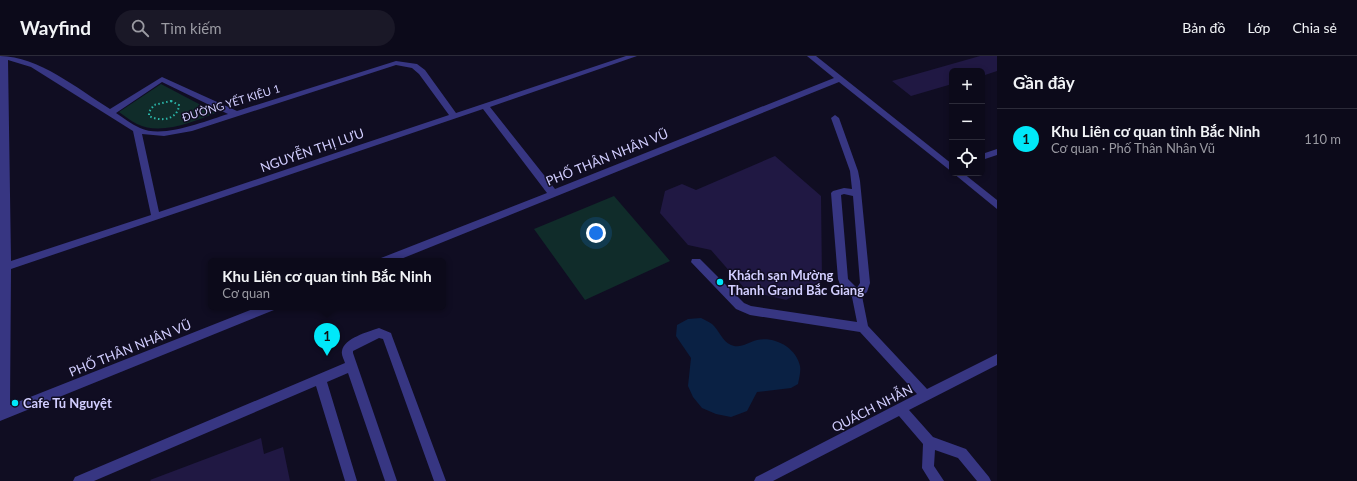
<!DOCTYPE html>
<html lang="vi">
<head>
<meta charset="utf-8">
<style>
	:root { --surface:#0c0a1a; --page:#1a1827; --text:#f1f3f6; --muted:#9a9aa2; --line:#2c2b39; --accent:#00e8f9 }
	body { margin:0; font-family:Lato,sans-serif; background:var(--page); color:var(--text) }
	.controls { position:absolute; right:12px; top:12px; display:grid; overflow:hidden; border-radius:6px; box-shadow:0 2px 6px #0003 }
	.controls button { width:36px; height:36px; display:grid; place-items:center; padding:0; border:0; border-bottom:1px solid var(--line); background:var(--surface); color:var(--text); font:20px sans-serif }
	.you { position:absolute; left:596px; top:177px; width:14px; height:14px; margin:-10px; border:3px solid #fff; border-radius:50%; background:#1a73e8; box-shadow:0 0 0 6px #1a73e833 }
	.badge { display:grid; place-items:center; width:26px; height:26px; border-radius:50%; background:var(--accent); color:#111; font-size:13px; font-weight:700 }
	.pin { position:absolute; translate:-50% -33px; filter:drop-shadow(0 1px 2px #0008) }
	.pin::after { content:''; position:absolute; top:21px; width:14px; height:12px; background:inherit; clip-path:polygon(0 0,100% 0,50% 100%) }
	.popup { position:absolute; left:208px; top:202px; width:238px; height:52px; box-sizing:border-box; display:grid; place-content:center; border-radius:6px; background:var(--surface); filter:drop-shadow(0 1px 3px #0005); font-size:13px; white-space:nowrap; color:var(--muted) }
	.popup b { font-size:15px; color:var(--text) }
	.popup::after { content:''; position:absolute; left:50%; top:100%; margin-left:-8px; border:8px solid transparent; border-top-color:var(--surface) }
	.list { margin:0; padding:0; list-style:none }
	h2 { display:flex; justify-content:space-between; align-items:center; height:52px; margin:0; padding:0 16px; font-size:17px }
	h2 small { font-size:13px; font-weight:400; color:var(--muted) }
	.list li { display:grid; grid-template-columns:26px 1fr auto; gap:12px; align-items:center; box-sizing:border-box; height:60px; padding:0 16px; border-top:1px solid var(--line) }
	.list b { display:block; font-size:15px; white-space:nowrap }
	.list p { margin:0; font-size:13px; white-space:nowrap; color:var(--muted) }
	.list em { font-size:13px; font-style:normal; color:var(--muted) }
	.icon { flex:none; width:22px; height:22px; fill:none; stroke:currentColor; stroke-width:2; stroke-linecap:round; stroke-linejoin:round }
	.map { position:relative; flex:none; width:997px; height:425px; overflow:hidden }
	header { display:flex; align-items:center; gap:24px; box-sizing:border-box; height:56px; padding:0 20px; background:var(--surface); border-bottom:1px solid var(--line) }
	header strong { font-size:19px }
	nav { display:flex; gap:22px; margin-inline-start:auto; font-size:14px }
	.search { width:280px; height:36px; background:var(--page); display:flex; align-items:center; gap:10px; box-sizing:border-box; padding:0 14px; border-radius:22px; color:var(--muted); font-size:15px }
	main { display:flex }
	aside { flex:1; background:var(--surface) }
	.map>svg:first-child { display:block }
	.green { fill:#102c2a }
	.water { fill:#0a2144 }
	.building { fill:#201843 }
	.lines { fill:none; stroke-linecap:round; stroke-linejoin:round }
	.path { stroke:#2bb6a9; stroke-width:2; stroke-dasharray:1.5 2.5; stroke-linecap:butt }
	.minor { fill:#373682; fill-rule:evenodd }
	.poi-dot { fill:#00e8f9; stroke:#100d22; stroke-width:1.5 }
	.labels { text-anchor:middle; stroke-width:3; stroke-linejoin:round; paint-order:stroke }
	.far-street-label { font-size:11px; fill:#d2ceff; stroke:#100d22 }
	.street-label { font-size:13px; fill:#d2ceff; stroke:#100d22 }
	.poi-label { font-size:13px; font-weight:bold; fill:#d2ceff; stroke:#100d22; text-anchor:start }
</style>
</head>
<body>
<header>
<strong>Wayfind</strong>
<div class="search"><svg class="icon" aria-label="search" viewBox="0 0 24 24"><circle cx="10" cy="10" r="6"/><path d="M15 15l6 6"/></svg>Tìm kiếm</div>
<nav><a>Bản đồ</a><a>Lớp</a><a>Chia sẻ</a></nav>
</header>
<main>
<div class="map">
<svg width="997" height="425" viewBox="0 0 997 425">
	<rect width="100%" height="100%" fill="#100d22"/>
	<path class="green" d="M161,28L216,57C194,65 161,80 137,68C131,65 125,60 119,56Z
		M614,140L670,205L585,244L534,173Z"/>
	<path class="water" d="M701,262C705,264 709,266 712,268C719,274 722,285 731,289C741,293 748,286 757,284C774,280 796,291 800,310C801,316 799,322 798,328L791,332L757,336L747,355L731,361L716,358L702,352L693,341L688,330L691,302L676,280L677,269L688,263Z"/>
	<path class="building" d="M980,0H997V15L982,20V15H952V28L911,40L892,25Z
		M775,100L821,140L822,225L786,244L746,234L711,194L688,189L660,157L665,135L682,128L696,134Z
		M261,382L264,398L283,391L290,425H151L150,424Z"/>
	<g class="lines">
		<path class="path" d="M171,45L179,49C178,64 160,66 149,60V56L154,49Z"/>
		<path class="minor" d="M0,0C38,0 78,33 110,53L162,21L237,55L396,5L417,8L425,14L456,57L626,0H637L490,51L555,133L834,22L807,0H816L952,108V116L839,26L396,205H380L381,202L547,137L483,53L11,213L10,349L258,251H275L274,254L0,365ZM8,4L31,11L133,75L151,159L11,205ZM396,9L412,12L419,18L449,59L159,156L142,78L164,80L192,75ZM162,26L228,58C205,65 163,83 140,72C131,68 124,62 116,57Z
			M835,59L839,62L858,115L860,125L870,227L867,236L862,240L868,270L927,333L997,298V309L909,354L933,381L966,393L989,421L991,425H977L958,402L935,394L934,410L944,425H930L922,412L923,388L899,360L773,425H754L756,421L917,338L860,276L750,259L736,253L691,206L692,203H700L744,247L751,250L857,266L852,241L841,231L838,223L831,137L833,135L844,132L852,133L850,115L831,62ZM844,138L853,140L860,227L857,232L848,223L841,139Z
			M997,93V99L982,104V98Z
			M953,117H963L997,144V153Z
			M379,272L391,277L392,280L446,425H434L383,283L379,282L353,295V297L397,425H385L348,317L327,326L357,425H345L316,330L94,425H73L75,421L345,307C344,303 341,299 342,295C344,282 368,276 379,272Z"/>
	</g>
	<g class="poi-dot">
		<circle cx="720" cy="226" r="4"/>
		<circle cx="15" cy="347" r="4"/>
	</g>
	<g class="labels">
		<g class="far-street-label">
			<text transform="translate(231 47) rotate(-17)" y="4">ĐƯỜNG YẾT KIÊU 1</text>
		</g>
		<g class="street-label">
			<text transform="translate(312 94) rotate(-19)" y="5">NGUYỄN THỊ LƯU</text>
			<text transform="translate(607 101) rotate(-22)" y="5">PHỐ THÂN NHÂN VŨ</text>
			<text transform="translate(130 292) rotate(-22)" y="5">PHỐ THÂN NHÂN VŨ</text>
			<text transform="translate(872 352) rotate(-27)" y="5">QUÁCH NHẪN</text>
		</g>
		<g class="poi-label">
			<text x="728" y="224">Khách sạn Mường<tspan x="728" dy="15">Thanh Grand Bắc Giang</tspan></text>
			<text x="23" y="352">Cafe Tú Nguyệt</text>
		</g>
	</g>
</svg>
<div class="controls">
<button>+</button>
<button>−</button>
<button><svg class="icon" aria-label="locate" viewBox="0 0 24 24"><circle cx="12" cy="12" r="6"/><path d="M12 2v4M12 18v4M2 12h4M18 12h4"/></svg></button>
</div>
<div class="you"></div>
<div class="pin badge" style="left:327px;top:300px">1</div>
<div class="popup"><b>Khu Liên cơ quan tỉnh Bắc Ninh</b>Cơ quan</div>
</div>
<aside>
<h2>Gần đây<small></small></h2>
<ul class="list">
<li><span class="badge">1</span><div><b>Khu Liên cơ quan tỉnh Bắc Ninh</b><p>Cơ quan · Phố Thân Nhân Vũ</p></div><em>110 m</em></li>
</ul>
</aside>
</main>
</body>
</html>
